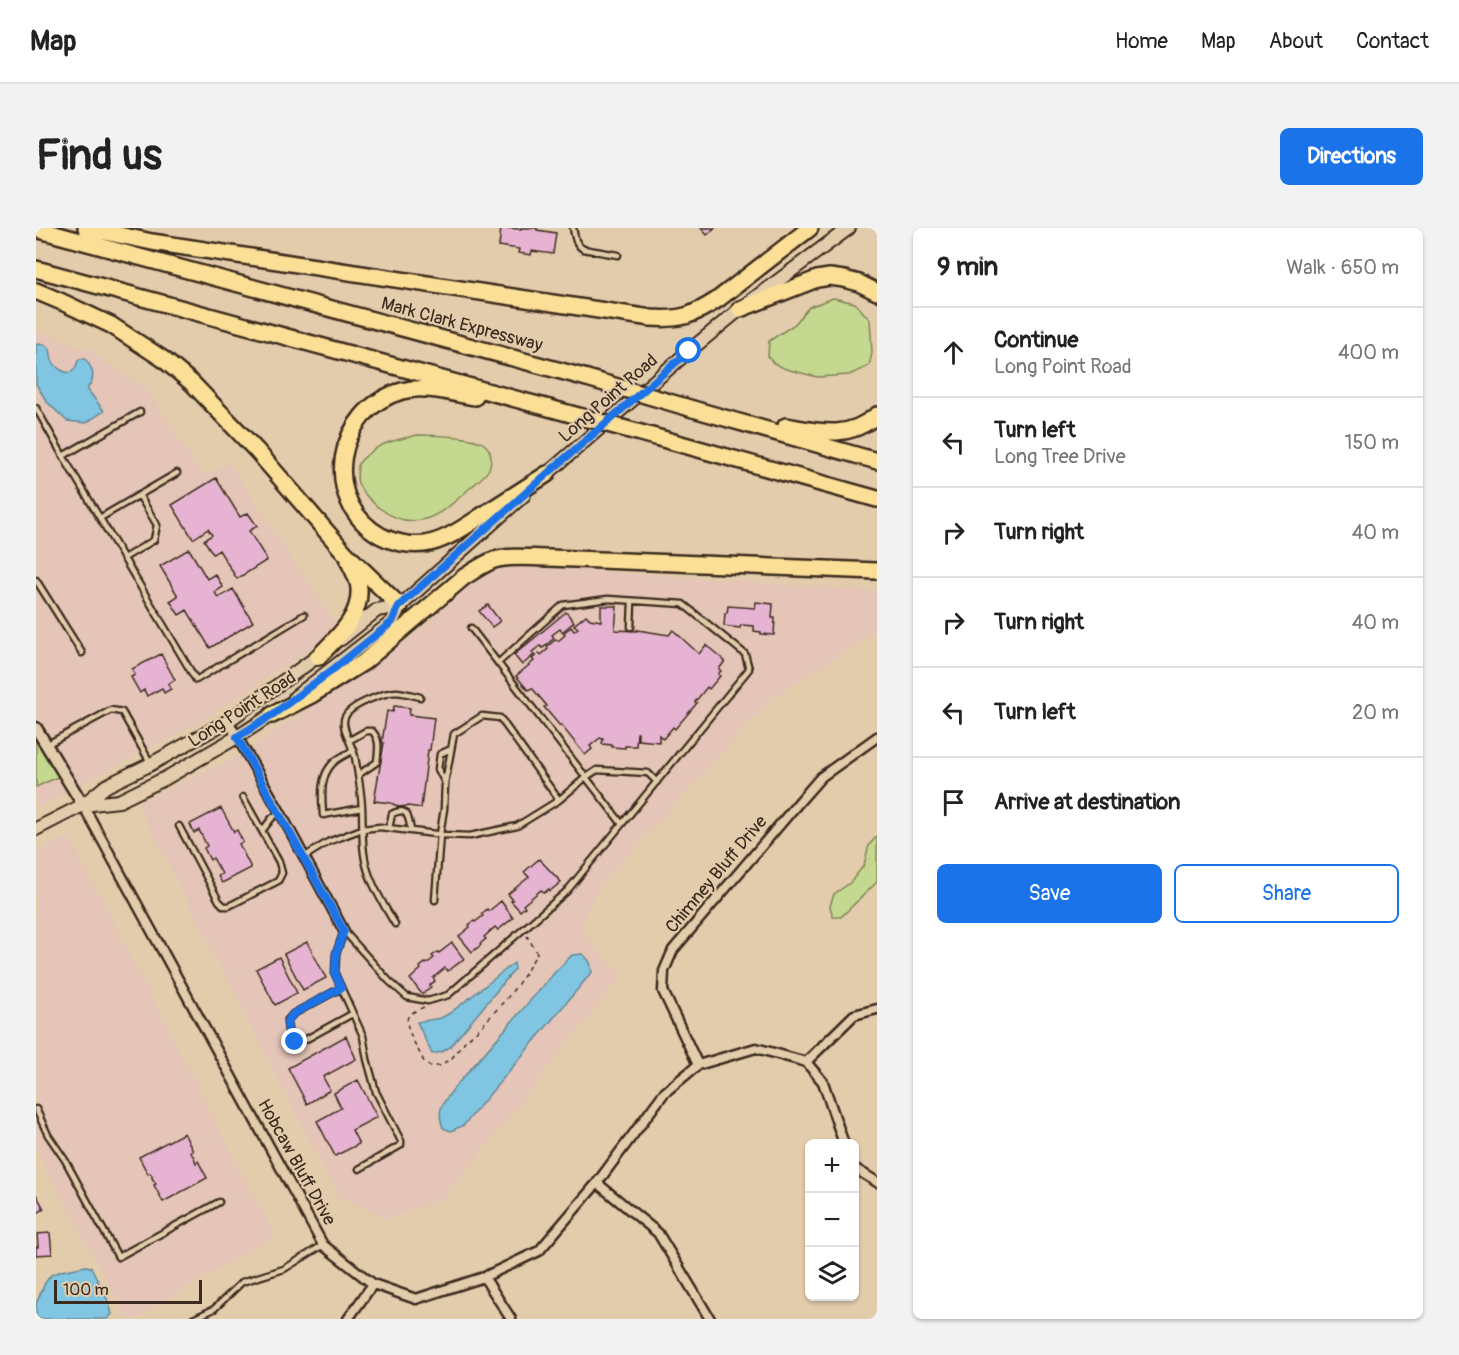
<!DOCTYPE html>
<html lang="en">
<head>
<meta charset="utf-8">
<style>
	:root { --surface:#fff; --page:#f2f2f2; --text:#222; --muted:#767676; --line:#e0e0e0; --accent:#1a73e8 }
	body { margin:0; font-family:Pangolin,sans-serif; background:var(--page); color:var(--text) }
	.controls { position:absolute; right:18px; bottom:18px; display:grid; overflow:hidden; border-radius:9px; box-shadow:0 2px 4px #0004 }
	.controls button { width:54px; height:54px; display:grid; place-items:center; padding:0; border:0; border-bottom:2px solid var(--line); background:var(--surface); color:var(--text); font:30px sans-serif }
	.scale { position:absolute; left:18px; bottom:15px; width:148px; box-sizing:border-box; padding-left:6px; border:3px solid #3b2a1e; border-top:0; font-size:16px; line-height:21px; white-space:nowrap; color:#3b2a1e; -webkit-text-stroke:4px #e3ccac; paint-order:stroke }
	.stop { position:absolute; width:18px; height:18px; margin:-14px; border:4px solid #1a73e8; border-radius:50%; background:#fff }
	.stop.end { background:#1a73e8; border-color:#fff; box-shadow:0 2px 6px #0008 }
	.list { margin:0; padding:0; list-style:none }
	h2 { display:flex; justify-content:space-between; align-items:center; height:78px; margin:0; padding:0 24px; font-size:26px }
	h2 small { font-size:20px; font-weight:400; color:var(--muted) }
	.list li { display:grid; grid-template-columns:39px 1fr auto; gap:18px; align-items:center; box-sizing:border-box; height:90px; padding:0 24px; border-top:2px solid var(--line) }
	.list b { display:block; font-size:22px; white-space:nowrap }
	.list p { margin:0; font-size:20px; white-space:nowrap; color:var(--muted) }
	.list em { font-size:20px; font-style:normal; color:var(--muted) }
	.actions { display:flex; gap:12px; padding:18px 24px }
	.actions a { flex:1; padding:14px 0; border:2px solid var(--accent); border-radius:9px; text-align:center; font-size:21px; color:var(--accent) }
	.actions .main { background:var(--accent); color:#fff }
	.icon { flex:none; width:33px; height:33px; fill:none; stroke:currentColor; stroke-width:2; stroke-linecap:round; stroke-linejoin:round }
	.map { position:relative; flex:none; width:841px; height:1091px; overflow:hidden; border-radius:9px }
	header { display:flex; align-items:center; gap:36px; box-sizing:border-box; height:84px; padding:0 30px; background:var(--surface); border-bottom:2px solid var(--line) }
	header strong { font-size:28px }
	nav { display:flex; gap:33px; margin-inline-start:auto; font-size:21px }
	.intro { display:flex; align-items:center; justify-content:space-between; box-sizing:border-box; height:144px; padding:0 36px }
	h1 { margin:0; font-size:42px }
	.button { padding:15px 27px; border-radius:9px; background:var(--accent); color:#fff; font-size:21px; font-weight:700 }
	main { display:flex; gap:36px; padding:0 36px }
	aside { flex:1; background:var(--surface); border-radius:9px; box-shadow:0 2px 4px #0004 }
	.map>svg:first-child { display:block }
	.built { fill:#e4c5b7 }
	.green { fill:#c4d98f; stroke:#808256; stroke-width:1.5 }
	.water { fill:#80c5e1; stroke:#648793; stroke-width:1.5 }
	.building { fill:#e6b4d2; stroke:#3b2a1e; stroke-width:1.5 }
	.lines { fill:none; stroke-linecap:round; stroke-linejoin:round }
	.service-casing { stroke:#3b2a1e; stroke-width:9 }
	.minor-casing { stroke:#3b2a1e; stroke-width:13 }
	.tertiary-casing { stroke:#3b2a1e; stroke-width:15 }
	.secondary-casing { stroke:#3b2a1e; stroke-width:16 }
	.motorway-casing { stroke:#3b2a1e; stroke-width:20 }
	.path { stroke:#3b2a1e; stroke-width:1.5; stroke-dasharray:4.5 4.5; stroke-linecap:butt }
	.service { stroke:#e3ccac; stroke-width:4.5 }
	.minor { stroke:#e3ccac; stroke-width:8 }
	.tertiary { stroke:#e3ccac; stroke-width:10 }
	.secondary { stroke:#e3ccac; stroke-width:12 }
	.motorway { stroke:#fbdf96; stroke-width:15 }
	.motorway-bridge-casing { stroke:#3b2a1e; stroke-width:20; stroke-linecap:butt }
	.motorway-bridge { stroke:#fbdf96; stroke-width:15 }
	.route { stroke:#1a73e8; stroke-width:8 }
	.labels { text-anchor:middle; stroke-width:4.5; stroke-linejoin:round; paint-order:stroke }
	.street-label { font-size:18px; fill:#3b2a1e; stroke:#e3ccac }
</style>
</head>
<body>
<header>
<strong>Map</strong>
<nav><a>Home</a><a>Map</a><a>About</a><a>Contact</a></nav>
</header>
<div class="intro"><h1>Find us</h1><a class="button">Directions</a></div>
<main>
<div class="map">
<svg width="841" height="1091" viewBox="0 0 841 1091">
	<rect width="100%" height="100%" fill="#e3ccac"/>
	<filter id="ink" filterUnits="userSpaceOnUse"><feTurbulence type="fractalNoise" baseFrequency=".0167" numOctaves="2"/><feDisplacementMap in="SourceGraphic" scale="12" xChannelSelector="R" yChannelSelector="G"/><feConvolveMatrix kernelMatrix="1 2 1 2 8 2 1 2 1" color-interpolation-filters="sRGB"/></filter>
	<g filter="url(#ink)">
		<path class="built" d="M0,103L53,122L112,163L167,248L193,235L301,398L279,418L164,494L0,580Z
			M468,338L538,341L841,363V403L737,469L561,661L544,701L585,748L408,970L350,991L303,969L101,575L200,529L260,489L390,397L446,344Z
			M33,608L238,1007L99,1091H92L0,923V624Z"/>
		<path class="green" d="M797,70L819,75L834,92L836,125L833,138L813,147L781,149L750,141L737,135L732,128L733,113L759,96L773,79Z
			M381,207C395,207 438,208 448,216C456,222 456,232 453,241C449,248 440,255 434,260C405,287 379,308 342,279C335,273 325,264 322,255C320,250 322,242 322,236C341,214 354,214 381,207Z
			M0,512L22,549L0,559Z
			M841,608V654L805,689H797L794,678L798,666L814,655L828,637L833,617Z"/>
		<path class="water" d="M2,116C6,116 9,116 12,119C16,122 14,127 16,132C19,139 33,151 39,140C41,137 41,134 43,131H49C57,140 60,150 52,159V162L68,183L50,195L31,193L11,174L0,156V117Z
			M547,726L554,734L556,744L428,897L415,903L407,900C400,880 407,876 418,860L520,743L536,727Z
			M478,735L479,741L414,819L406,824L396,826L381,794L405,790L414,785Z
			M50,1038L55,1039L73,1075L76,1086L72,1091H0V1076L9,1055L15,1047L25,1043Z"/>
		<path class="building" d="M465,0L485,1V0H501V2L520,5L517,26L496,23L495,27L482,25L483,21L463,18Z
			M665,0H679L671,7Z
			M180,250L204,289L212,285L221,298L213,303L231,332L201,351L183,322L177,326L168,312L176,307L172,301L157,311L136,277Z
			M153,321L171,351L179,346L187,359L179,364L182,370L197,361L217,394L174,420L151,382L143,387L134,373L142,368L124,338Z
			M720,374L737,376L736,390H739L738,407L725,406V404L718,403V398L705,397L704,400L688,398L689,385H691L692,378L719,380Z
			M452,377L464,393L456,399L443,383Z
			M565,378H581L579,402L601,403V402L633,407L637,402L663,426L670,417L689,433L683,441L685,443L682,446L684,448L673,461L671,459L659,474L661,475L639,501L637,499L627,511L623,507V514L602,512V505H601L600,518H589V520L576,519V517L566,516L567,511L564,510L554,518L556,521L549,527L525,497L524,498L508,479L511,478L496,460L492,462L480,448L498,433L496,431L503,425L505,427L512,421L511,419L520,411L522,413L529,407L527,405L535,399L538,403L542,400L538,397L550,387L554,391L565,393Z
			M530,384L538,394L526,404L524,401L516,407L518,410L507,420L504,418L496,424L498,427L486,437L478,427Z
			M125,426L139,452L132,456L135,461L128,465L126,460L111,468L108,462L104,465L95,449L99,447L96,441Z
			M358,478L374,480L373,487L398,490L394,522H392L385,580L372,578L363,579L355,575L338,573L348,515L346,514L351,483L357,484Z
			M185,580L198,604L201,602L207,614L203,616L215,640L186,655L182,648L186,646L177,630L174,632L168,620L171,618L163,602L158,605L154,596Z
			M503,631L525,654L514,663L513,661L508,665L505,662L487,677L489,679L484,683L475,673L477,672L472,666L493,649L488,644Z
			M465,673L477,690L462,702L459,699L448,709L450,711L444,716L445,717L436,724L423,708L434,699L433,697L438,693L439,694L447,688L446,686L451,681L453,683Z
			M271,714L290,750L267,762L248,726Z
			M416,715L428,731L412,743L409,740L397,750L399,753L394,757L395,759L386,766L374,751L385,741L384,739L389,735L390,736L398,730L396,728L402,724L403,725Z
			M243,729L261,765L239,777L220,741Z
			M310,808L320,831L287,849L294,862L271,876L252,840Z
			M322,852L341,889L316,902L323,916L299,928L281,893L305,880L298,865Z
			M148,905L157,923L154,924L158,929L160,935L162,933L171,950L127,974L118,957L120,956L116,950V947L114,945L112,946L103,929Z
			M0,966L8,981L0,986Z
			M14,1005L16,1026L0,1027V1019H2L1,1006Z"/>
		<g class="lines">
			<g class="service-casing">
				<path id="service" d="M537,0C539,9 539,16 547,21L582,27
					M0,180L27,228
					M104,184L27,228L160,452L268,387
					M64,290L141,245
					M88,330L118,312L121,297L103,267
					M0,352L46,425
					M595,399L596,373
					M435,400L462,435
					M314,512L330,503H336C345,512 342,522 341,534L322,547
					M10,517L75,482L86,484L115,536
					M318,522C311,526 302,530 297,535C283,549 286,570 287,587L326,580
					M409,555L402,541L404,526L415,521
					M207,569L226,603
					M143,598L183,673L188,678H193L242,653L246,645L243,634L226,603L236,590L244,584
					M353,600L356,586C372,577 373,591 375,603
					M268,629L292,614L326,601L344,599L407,607L434,608L481,598L523,572L549,550L561,542L612,545L621,554
					M399,672L404,606L408,581L409,555L418,506L446,488L464,490L523,572
					M359,696C349,679 338,662 332,643C325,623 327,600 326,579C325,562 322,545 319,529C317,518 304,499 309,489C314,477 349,464 361,464C369,465 377,467 384,469
					M305,760L257,786L251,793L252,803L259,814H265L316,786
					M0,881L12,907L29,932L82,1029L183,974
					M323,941L365,917V913L340,864L331,831L327,808L299,746L300,726L308,703L353,753L371,769L392,773L412,767L531,663L713,441L709,426L647,376L572,371L527,377L462,435L586,596
					M157,1091L178,1081L206,1054L248,1041L287,1017"/>
			</g>
			<g class="minor-casing">
				<path id="minor" d="M192,493L244,584L308,703
					M47,577L287,1017L337,1056L380,1071L448,1049L503,1023L561,955L628,865L662,837L720,820L770,834L787,854L808,916
					M770,834L818,787L841,781
					M662,837L627,763L628,743L637,722L764,573L785,549L841,509
					M818,940L841,954
					M561,955L622,1005L674,1091
					M448,1049L475,1091
					M312,1091L337,1056"/>
			</g>
			<g class="tertiary-casing">
				<path id="tertiary" d="M0,500L47,577"/>
			</g>
			<g class="secondary-casing">
				<path id="secondary" d="M505,251L653,123L704,81L813,0
					M305,411L341,382L364,378
					M259,469L356,394L364,378L488,267
					M47,577L83,573L130,550L201,509L243,482
					M0,601L47,577L70,558L115,536L192,493L289,423"/>
			</g>
			<g class="motorway-casing">
				<path id="motorway" d="M50,0L116,14L615,90C645,92 656,88 681,72L774,0
					M0,1L551,150
					M0,41L513,180
					M0,63L26,74L75,97L127,131L156,155L221,223L309,325L364,378
					M704,81L781,51L794,49L808,51L823,55L841,64
					M439,169C415,165 389,157 366,163C300,181 283,273 345,308C359,315 378,319 394,315C414,310 433,296 450,285C470,272 491,259 511,246
					M657,181L841,233
					M750,198C783,204 812,212 841,187
					M634,213L841,271
					M282,429C300,410 325,390 323,361C323,352 317,342 313,334
					M236,487L277,466L328,434L428,349C438,343 447,336 458,332C475,327 495,330 513,330L841,343"/>
			</g>
			<path class="path" d="M388,779C384,781 375,784 372,789C367,798 384,824 388,834L393,838H403L416,830L429,813L445,799L472,769L487,749L501,725L491,708"/>
			<use href="#service" class="service"/>
			<use href="#minor" class="minor"/>
			<use href="#tertiary" class="tertiary"/>
			<use href="#secondary" class="secondary"/>
			<use href="#motorway" class="motorway"/>
			<g class="motorway-bridge-casing">
				<path id="motorway-bridge" d="M551,150L657,181
					M513,180L634,213"/>
			</g>
			<use href="#motorway-bridge" class="motorway-bridge"/>
		</g>
	</g>
	<g class="lines" filter="url(#ink)">
		<path class="route" d="M259,814L252,803L251,794L257,786L305,760L299,746L300,726L308,703L201,509L236,487L295,443L356,394L363,378L511,246L653,123"/>
	</g>
	<g class="labels">
		<g class="street-label">
			<text transform="translate(426 96) rotate(15)" y="6">Mark Clark Expressway</text>
			<text transform="translate(572 170) rotate(-41)" y="6">Long Point Road</text>
			<text transform="translate(206 481) rotate(-33)" y="6">Long Point Road</text>
			<text transform="translate(680 646) rotate(-50)" y="6">Chimney Bluff Drive</text>
			<text transform="translate(261 934) rotate(61)" y="6">Hobcaw Bluff Drive</text>
		</g>
	</g>
</svg>
<div class="controls">
<button>+</button>
<button>−</button>
<button><svg class="icon" aria-label="layers" viewBox="0 0 24 24"><path d="M12 4l9 5-9 5-9-5zM3 14l9 5 9-5"/></svg></button>
</div>
<div class="scale">100 m</div>
<div class="stop" style="left:653px;top:123px"></div>
<div class="stop end" style="left:259px;top:814px"></div>
</div>
<aside>
<h2>9 min<small>Walk · 650 m</small></h2>
<ul class="list">
<li><svg class="icon" aria-label="ahead" viewBox="0 0 24 24"><path d="M12 20V5M6 11l6-6 6 6"/></svg><div><b>Continue</b><p>Long Point Road</p></div><em>400 m</em></li>
<li><svg class="icon" aria-label="left" viewBox="0 0 24 24"><path d="M17 20v-9H6M10 6l-5 5 5 5"/></svg><div><b>Turn left</b><p>Long Tree Drive</p></div><em>150 m</em></li>
<li><svg class="icon" aria-label="right" viewBox="0 0 24 24"><path d="M7 20v-9h11M14 6l5 5-5 5"/></svg><div><b>Turn right</b></div><em>40 m</em></li>
<li><svg class="icon" aria-label="right" viewBox="0 0 24 24"><path d="M7 20v-9h11M14 6l5 5-5 5"/></svg><div><b>Turn right</b></div><em>40 m</em></li>
<li><svg class="icon" aria-label="left" viewBox="0 0 24 24"><path d="M17 20v-9H6M10 6l-5 5 5 5"/></svg><div><b>Turn left</b></div><em>20 m</em></li>
<li><svg class="icon" aria-label="arrive" viewBox="0 0 24 24"><path d="M6 21V4h12l-3 4 3 4H6"/></svg><div><b>Arrive at destination</b></div></li>
</ul>
<div class="actions"><a class="main">Save</a><a>Share</a></div>
</aside>
</main>
</body>
</html>
